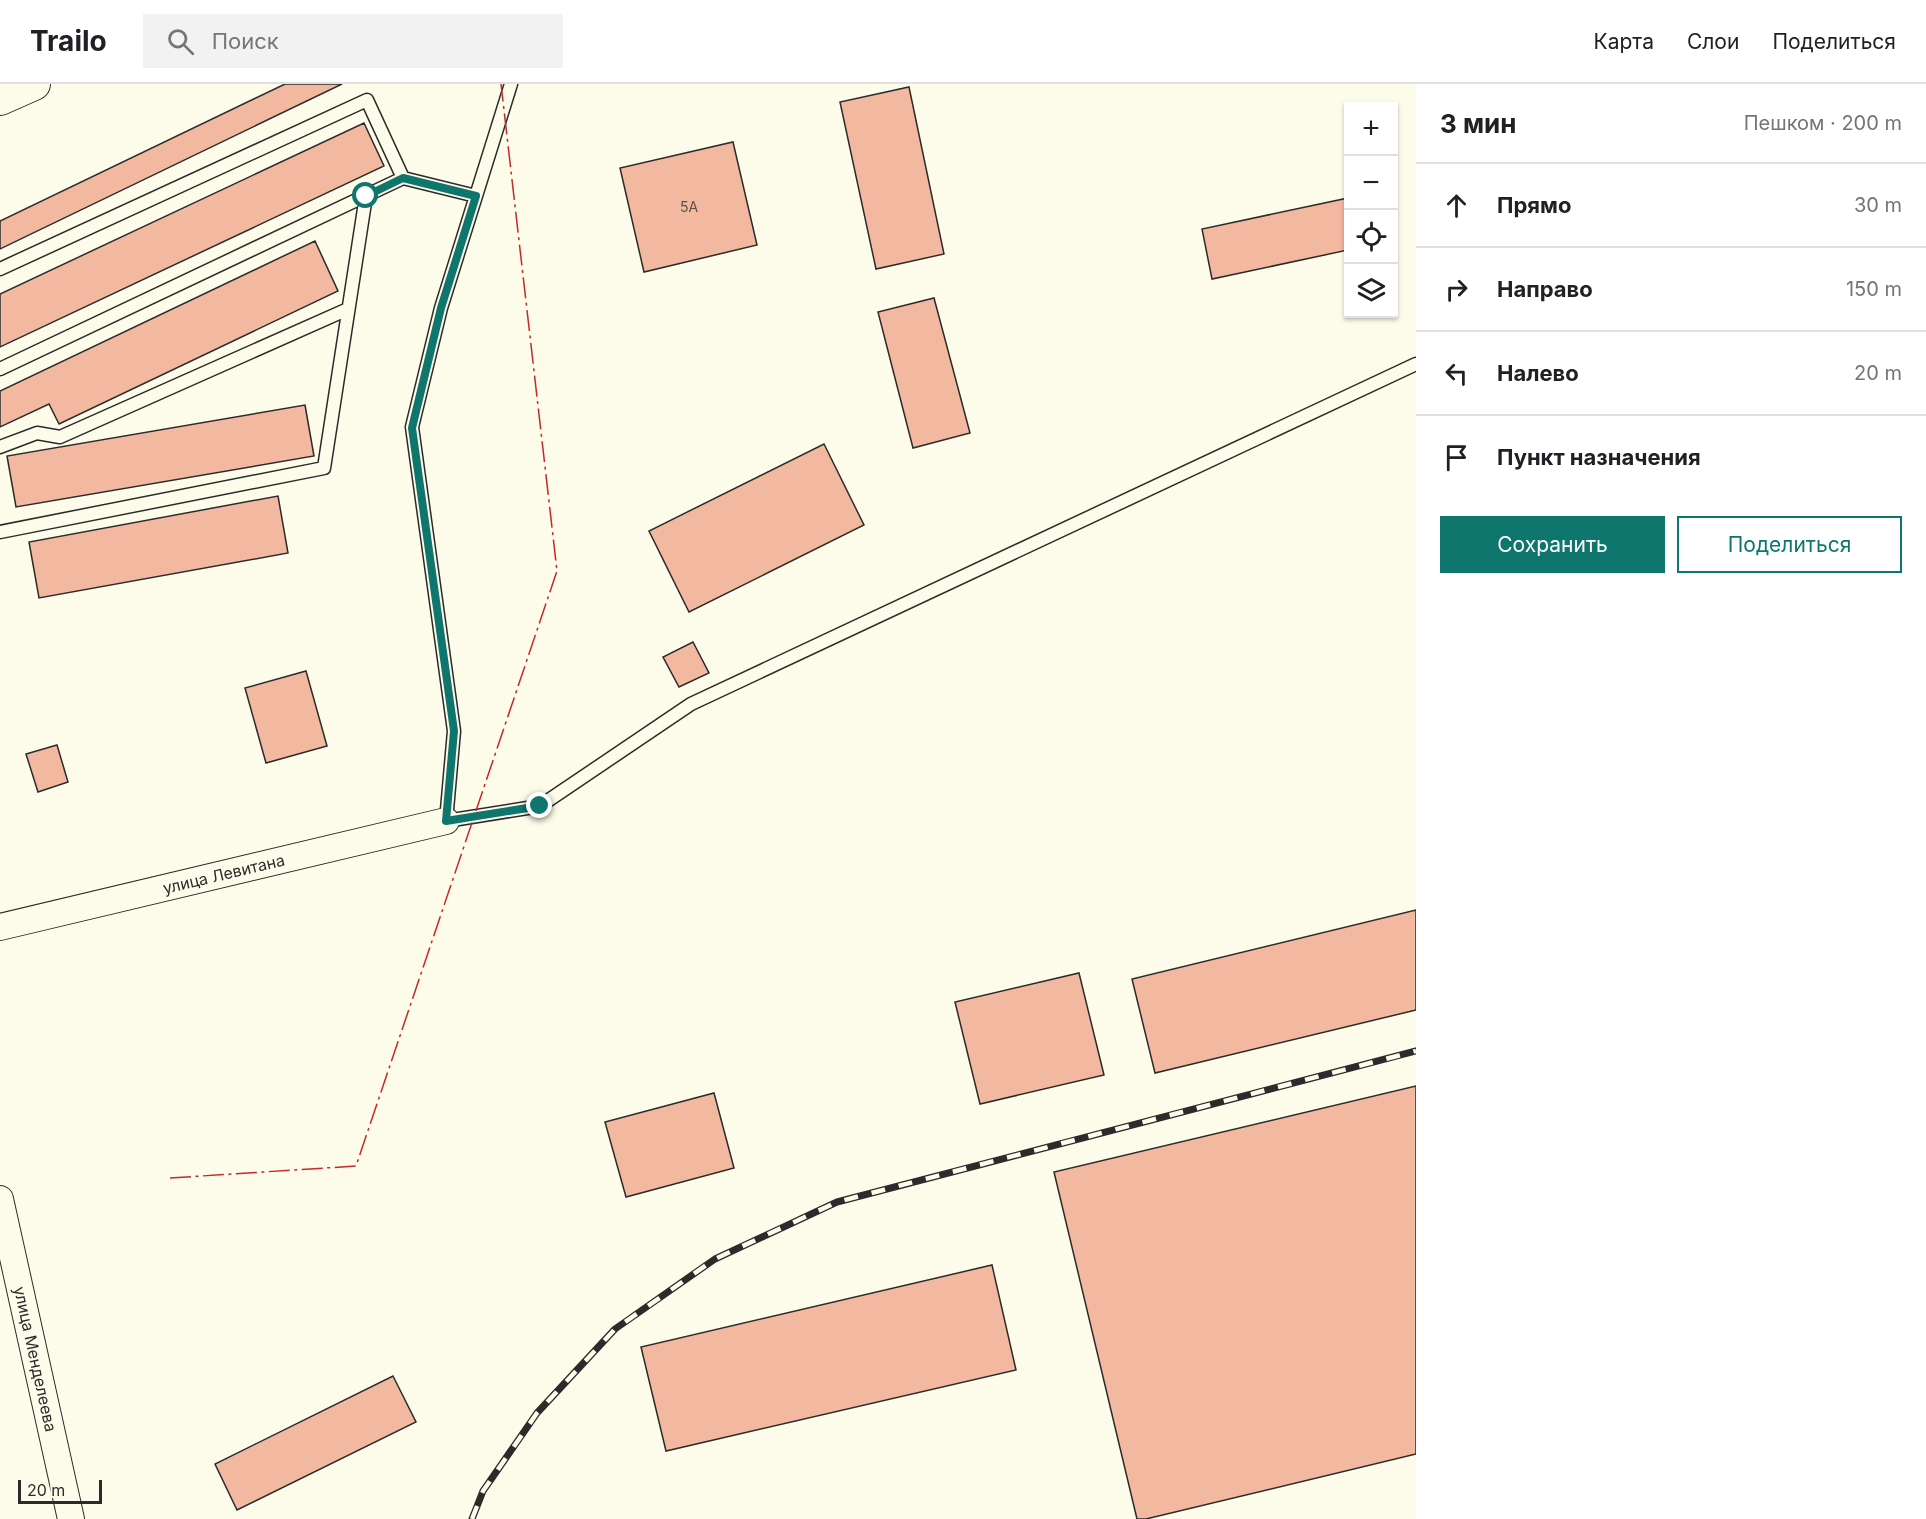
<!DOCTYPE html>
<html lang="ru">
<head>
<meta charset="utf-8">
<style>
  :root { --surface:#fff; --page:#f2f2f2; --text:#202124; --muted:#757577; --line:#e0e0e0; --accent:#0f766e }
  body { margin:0; font-family:Inter,sans-serif; background:var(--page); color:var(--text) }
  .controls { position:absolute; right:18px; top:18px; display:grid; overflow:hidden; border-radius:0px; box-shadow:0 2px 4px #0004 }
  .controls button { width:54px; height:54px; display:grid; place-items:center; padding:0; border:0; border-bottom:2px solid var(--line); background:var(--surface); color:var(--text); font:30px sans-serif }
  .scale { position:absolute; left:18px; bottom:15px; width:84px; box-sizing:border-box; padding-left:6px; border:3px solid #2b2b2b; border-top:0; font-size:16px; line-height:21px; white-space:nowrap; color:#2b2b2b; -webkit-text-stroke:4px #fdfbea; paint-order:stroke }
  .stop { position:absolute; width:18px; height:18px; margin:-14px; border:4px solid #0f766e; border-radius:50%; background:#fff }
  .stop.end { background:#0f766e; border-color:#fff; box-shadow:0 2px 6px #0008 }
  .list { margin:0; padding:0; list-style:none }
  h2 { display:flex; justify-content:space-between; align-items:center; height:78px; margin:0; padding:0 24px; font-size:26px }
  h2 small { font-size:20px; font-weight:400; color:var(--muted) }
  .list li { display:grid; grid-template-columns:39px 1fr auto; gap:18px; align-items:center; box-sizing:border-box; height:84px; padding:0 24px; border-top:2px solid var(--line) }
  .list b { display:block; font-size:22px; white-space:nowrap }
  .list em { font-size:20px; font-style:normal; color:var(--muted) }
  .actions { display:flex; gap:12px; padding:18px 24px }
  .actions a { flex:1; padding:14px 0; border:2px solid var(--accent); border-radius:0px; text-align:center; font-size:21px; color:var(--accent) }
  .actions .main { background:var(--accent); color:#fff }
  .icon { flex:none; width:33px; height:33px; fill:none; stroke:currentColor; stroke-width:2; stroke-linecap:round; stroke-linejoin:round }
  .map { position:relative; flex:none; width:1416px; height:1435px; overflow:hidden }
  header { display:flex; align-items:center; gap:36px; box-sizing:border-box; height:84px; padding:0 30px; background:var(--surface); border-bottom:2px solid var(--line) }
  header strong { font-size:28px }
  nav { display:flex; gap:33px; margin-inline-start:auto; font-size:21px }
  .search { width:420px; height:54px; background:var(--page); display:flex; align-items:center; gap:15px; box-sizing:border-box; padding:0 21px; border-radius:0px; color:var(--muted); font-size:22px }
  main { display:flex }
  aside { flex:1; background:var(--surface) }
  .map>svg:first-child { display:block }
  .building { fill:#f2b8a0; stroke:#2b2b2b; stroke-width:1.5 }
  .lines { fill:none; stroke-linecap:round; stroke-linejoin:round }
  .service-casing { stroke:#2b2b2b; stroke-width:15 }
  .minor-casing { stroke:#2b2b2b; stroke-width:28 }
  .tertiary-casing { stroke:#2b2b2b; stroke-width:34 }
  .service { stroke:#fdfbea; stroke-width:12 }
  .minor { stroke:#fdfbea; stroke-width:26 }
  .tertiary { stroke:#fdfbea; stroke-width:32 }
  .rail-casing { stroke:#2b2b2b; stroke-width:7 }
  .rail { stroke:#fdfbea; stroke-width:4.5; stroke-dasharray:14; stroke-linecap:butt }
  .power { stroke:#c62828; stroke-width:1.5; stroke-dasharray:21 4.5 3 4.5; stroke-linecap:butt }
  .route { stroke:#0f766e; stroke-width:8 }
  .labels { text-anchor:middle; stroke-width:4.5; stroke-linejoin:round; paint-order:stroke }
  .number-label { font-size:14px; fill:#5d4e48 }
  .street-label { font-size:16px; fill:#2b2b2b; stroke:#fdfbea }
</style>
</head>
<body>
<header>
<strong>Trailo</strong>
<div class="search"><svg class="icon" aria-label="search" viewBox="0 0 24 24"><circle cx="10" cy="10" r="6"/><path d="M15 15l6 6"/></svg>Поиск</div>
<nav><a>Карта</a><a>Слои</a><a>Поделиться</a></nav>
</header>
<main>
<div class="map">
<svg width="1416" height="1435" viewBox="0 0 1416 1435">
  <rect width="100%" height="100%" fill="#fdfbea"/>
  <path class="building" d="M285,0h57l-342,165v-28z
    M909,3l35,167 -68,15 -36,-167z
    M364,39l20,43 -384,181v-53z
    M733,58l24,103 -113,27 -24,-104z
    M1348,114v52l-136,29 -10,-50z
    M315,157l23,50 -279,133 -10,-20 -49,23v-36z
    M934,214l36,135 -57,15 -35,-136z
    M305,321l9,51 -298,51 -9,-51z
    M824,360l40,81 -175,87 -40,-81z
    M278,412l10,57 -249,45 -10,-56z
    M693,558l16,31 -30,14 -16,-30z
    M306,587l21,75 -61,17 -21,-75z
    M57,661l11,37 -30,10 -12,-38z
    M1416,826v100l-261,63 -23,-94z
    M1079,889l25,102 -124,29 -25,-102z
    M1416,1002v368l-270,65h-9l-83,-347z
    M714,1009l20,75 -108,29 -21,-75z
    M992,1181l24,105 -350,81 -25,-104z
    M393,1292l23,46 -179,88 -22,-46z"/>
  <g class="lines">
    <defs>
      <path id="service" d="M511,0l-70,224 -29,119 42,304 -8,90 94,-15 151,-102 725,-340
        M0,185l367,-169 36,78
        M0,285l403,-191 73,18
        M0,363l37,-14 23,4 288,-128
        M0,448l324,-64 42,-272"/>
      <g id="minor">
        <path id="s1" d="M0,843l446,-106"/>
        <path id="s2" d="M0,1115l71,320"/>
      </g>
      <path id="tertiary" d="M0,15l34,-15"/>
    </defs>
    <use href="#service" class="service-casing"/>
    <use href="#minor" class="minor-casing"/>
    <use href="#tertiary" class="tertiary-casing"/>
    <use href="#service" class="service"/>
    <use href="#minor" class="minor"/>
    <use href="#tertiary" class="tertiary"/>
    <defs>
      <path id="rail" d="M472,1435l11,-28 54,-78 78,-84 100,-70 122,-57 579,-151"/>
    </defs>
    <use href="#rail" class="rail-casing"/>
    <use href="#rail" class="rail"/>
    <path class="power" d="M170,1094l186,-12 201,-595 -56,-487"/>
  </g>
  <g class="lines">
    <path class="route" d="M366,112l37,-18 73,18 -35,112 -29,120 42,303 -8,90 94,-15"/>
  </g>
  <g class="labels">
    <g class="number-label">
      <text x="689" y="128">5А</text>
    </g>
    <g class="street-label">
      <text dy="6" stroke="none"><textPath href="#s1" startOffset="230">улица Левитана</textPath></text>
      <text dy="6" stroke="none"><textPath href="#s2" startOffset="164">улица Менделеева</textPath></text>
    </g>
  </g>
</svg>
<div class="controls">
<button>+</button>
<button>−</button>
<button><svg class="icon" aria-label="locate" viewBox="0 0 24 24"><circle cx="12" cy="12" r="6"/><path d="M12 2v4M12 18v4M2 12h4M18 12h4"/></svg></button>
<button><svg class="icon" aria-label="layers" viewBox="0 0 24 24"><path d="M12 4l9 5-9 5-9-5zM3 14l9 5 9-5"/></svg></button>
</div>
<div class="scale">20 m</div>
<div class="stop" style="left:366px;top:112px"></div>
<div class="stop end" style="left:540px;top:722px"></div>
</div>
<aside>
<h2>3 мин<small>Пешком · 200 m</small></h2>
<ul class="list">
<li><svg class="icon" aria-label="ahead" viewBox="0 0 24 24"><path d="M12 20V5M6 11l6-6 6 6"/></svg><div><b>Прямо</b></div><em>30 m</em></li>
<li><svg class="icon" aria-label="right" viewBox="0 0 24 24"><path d="M7 20v-9h11M14 6l5 5-5 5"/></svg><div><b>Направо</b></div><em>150 m</em></li>
<li><svg class="icon" aria-label="left" viewBox="0 0 24 24"><path d="M17 20v-9H6M10 6l-5 5 5 5"/></svg><div><b>Налево</b></div><em>20 m</em></li>
<li><svg class="icon" aria-label="arrive" viewBox="0 0 24 24"><path d="M6 21V4h12l-3 4 3 4H6"/></svg><div><b>Пункт назначения</b></div></li>
</ul>
<div class="actions"><a class="main">Сохранить</a><a>Поделиться</a></div>
</aside>
</main>
</body>
</html>
